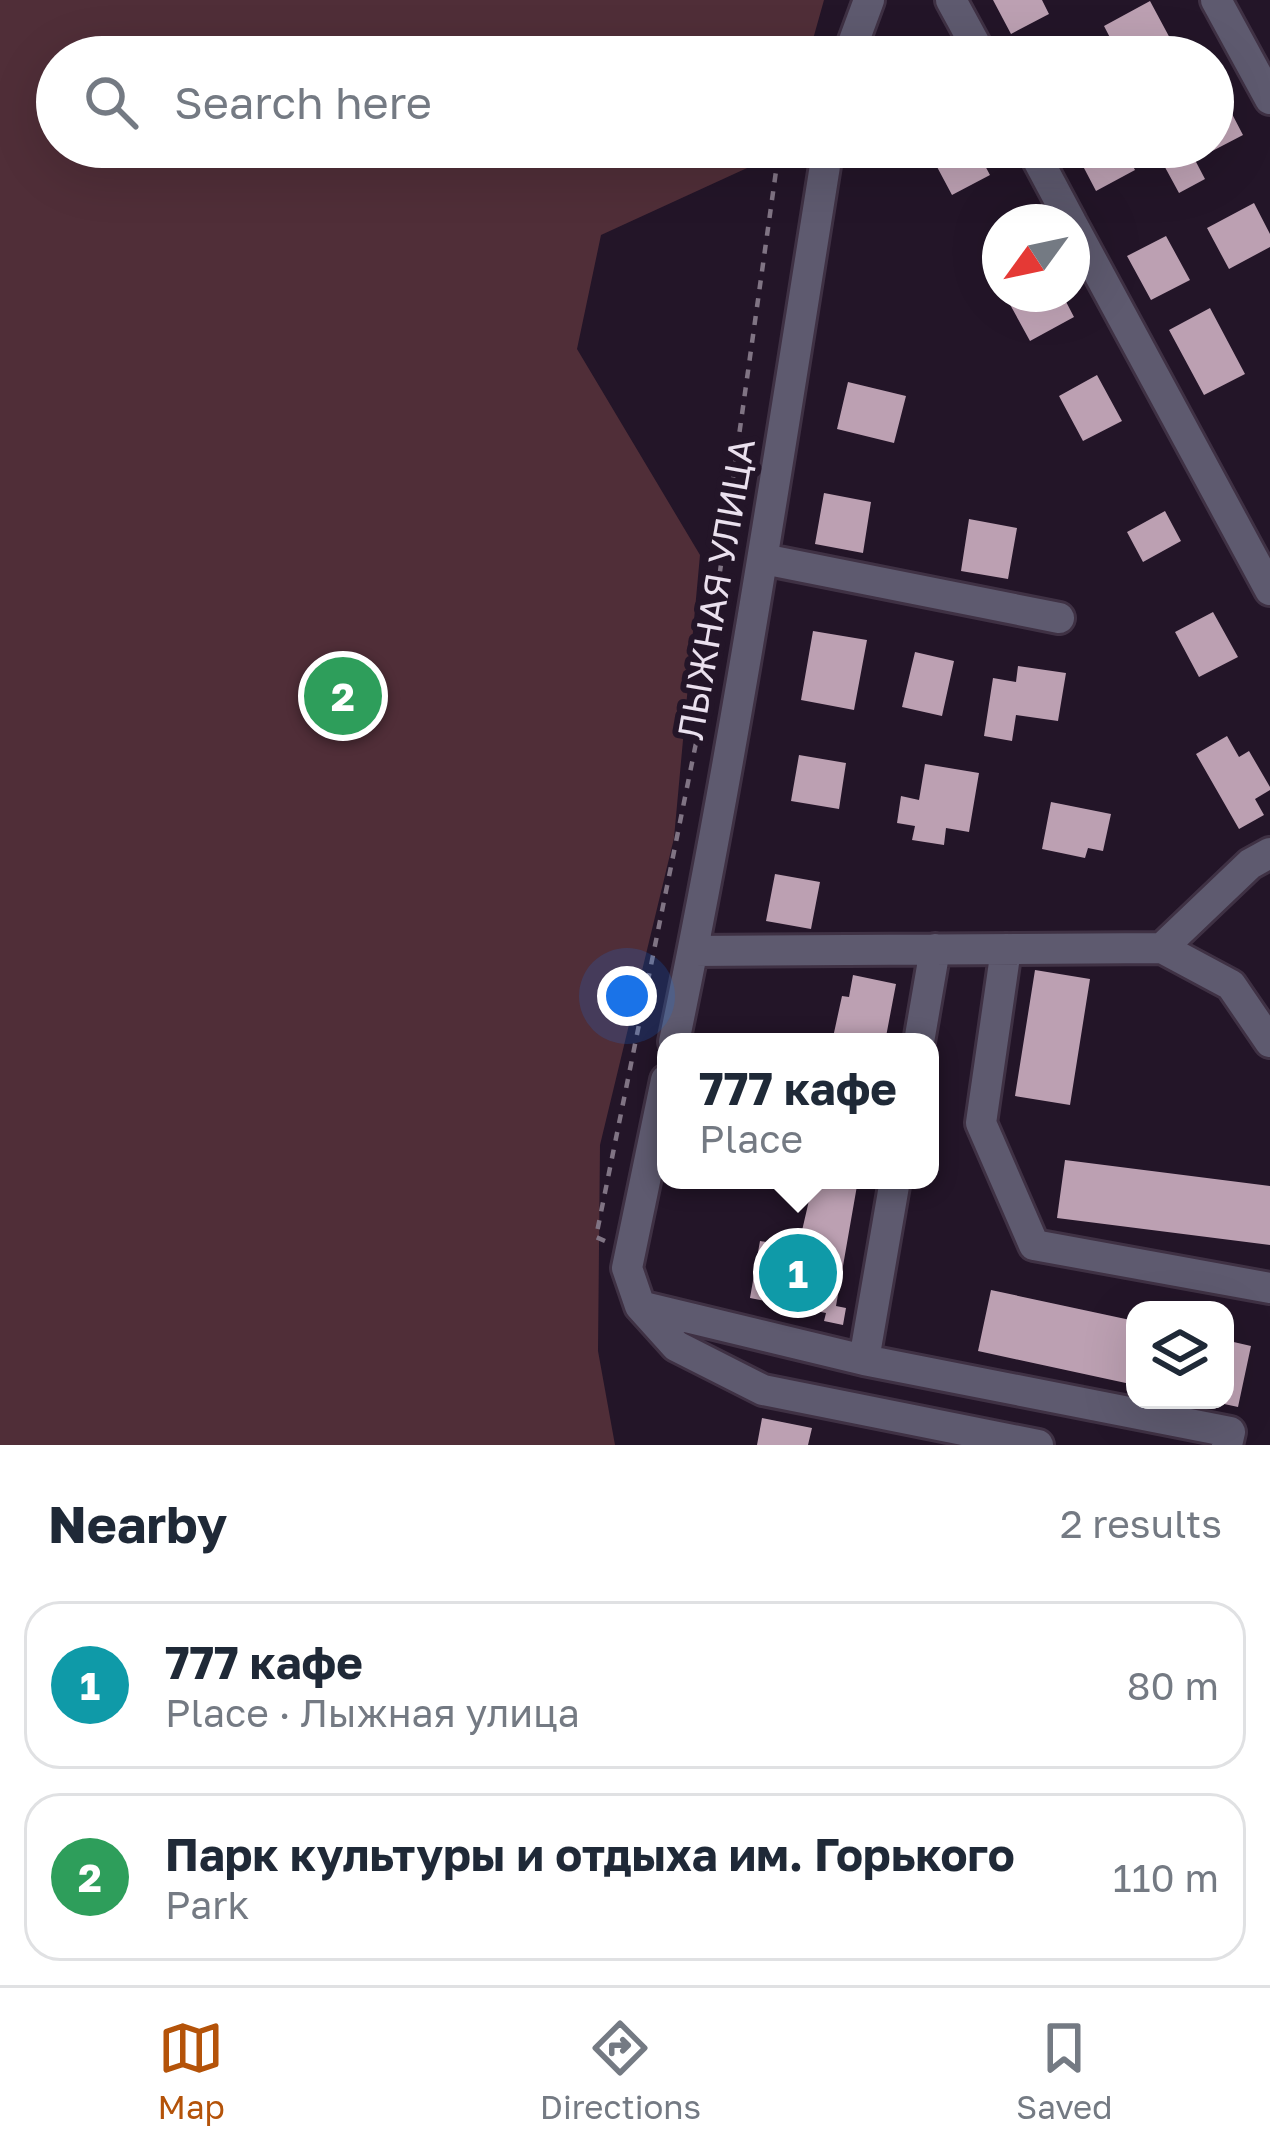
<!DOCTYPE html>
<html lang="en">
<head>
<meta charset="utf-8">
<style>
  :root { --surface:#fff; --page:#f6f6f7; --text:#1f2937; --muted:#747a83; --line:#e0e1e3; --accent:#b45309 }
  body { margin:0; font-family:"Golos Text",sans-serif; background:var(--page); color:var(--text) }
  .controls { position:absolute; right:36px; bottom:36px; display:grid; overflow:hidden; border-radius:24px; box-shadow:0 12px 48px #0002 }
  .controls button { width:108px; height:108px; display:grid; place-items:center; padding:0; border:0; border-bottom:3px solid var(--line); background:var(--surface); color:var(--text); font:60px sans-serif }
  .compass { position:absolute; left:982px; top:204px; width:108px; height:108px; border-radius:50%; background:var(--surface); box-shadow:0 12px 48px #0002; rotate:237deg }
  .you { position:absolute; left:627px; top:996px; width:42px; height:42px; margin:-30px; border:9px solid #fff; border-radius:50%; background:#1a73e8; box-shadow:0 0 0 18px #1a73e833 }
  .badge { display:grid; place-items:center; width:78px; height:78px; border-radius:50%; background:var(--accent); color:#fff; font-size:39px; font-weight:700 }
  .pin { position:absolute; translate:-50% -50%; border:6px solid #fff; box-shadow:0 3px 12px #0006 }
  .popup { position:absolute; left:657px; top:1033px; width:282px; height:156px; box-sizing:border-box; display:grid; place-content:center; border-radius:24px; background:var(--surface); filter:drop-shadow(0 3px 9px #0005); font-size:39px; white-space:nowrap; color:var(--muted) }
  .popup b { font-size:45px; color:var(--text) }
  .popup::after { content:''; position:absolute; left:50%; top:100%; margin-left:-24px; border:24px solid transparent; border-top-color:var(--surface) }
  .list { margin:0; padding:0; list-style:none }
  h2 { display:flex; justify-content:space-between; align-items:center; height:156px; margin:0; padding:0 48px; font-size:51px }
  h2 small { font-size:39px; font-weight:400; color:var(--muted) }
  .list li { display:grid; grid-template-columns:78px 1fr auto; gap:36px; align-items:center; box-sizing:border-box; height:168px; margin:0 24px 24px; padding:0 24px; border:3px solid var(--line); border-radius:36px }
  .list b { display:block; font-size:45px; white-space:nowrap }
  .list p { margin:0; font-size:39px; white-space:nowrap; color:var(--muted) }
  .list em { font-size:39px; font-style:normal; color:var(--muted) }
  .icon { flex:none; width:66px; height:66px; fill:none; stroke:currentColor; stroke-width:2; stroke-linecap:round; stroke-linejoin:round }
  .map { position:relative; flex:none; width:1270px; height:1445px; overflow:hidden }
  .search { position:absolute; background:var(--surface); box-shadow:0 12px 48px #0002; left:36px; right:36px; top:36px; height:132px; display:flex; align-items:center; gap:30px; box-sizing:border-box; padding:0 42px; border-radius:66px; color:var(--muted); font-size:45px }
  .sheet { height:540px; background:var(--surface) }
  nav { display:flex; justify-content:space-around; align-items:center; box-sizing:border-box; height:168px; border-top:3px solid var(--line); background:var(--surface); font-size:33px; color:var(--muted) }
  nav a { display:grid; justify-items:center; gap:6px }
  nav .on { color:var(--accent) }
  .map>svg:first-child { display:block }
  .green { fill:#502e38 }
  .building { fill:#bca0b2 }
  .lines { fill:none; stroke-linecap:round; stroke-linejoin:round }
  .minor-casing { stroke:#3f3144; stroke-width:36 }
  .path { stroke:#807484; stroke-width:4.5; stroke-dasharray:9 9; stroke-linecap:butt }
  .minor { stroke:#5e5a6f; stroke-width:30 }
  .labels { text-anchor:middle; stroke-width:12; stroke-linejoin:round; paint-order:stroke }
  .street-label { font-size:36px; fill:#eae0ee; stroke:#231528 }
</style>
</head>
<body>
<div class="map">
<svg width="1270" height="1445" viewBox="0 0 1270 1445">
  <rect width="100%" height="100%" fill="#231528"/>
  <path class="green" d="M0,0h824l-16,57h-751v90h725l-2,6 -179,82 -24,114 123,206 -26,283 -74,307 -2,206 17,94h-615z"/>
  <path class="building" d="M993,0h49l7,14 -38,20z
    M1150,1l22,41 -28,15h-24l-16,-31z
    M1218,87l25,48 -48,25 10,19 -26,14 -25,-46h59v-57z
    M933,147h42l15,28 -38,20 -24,-45z
    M1073,147h50l12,23 -39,21z
    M1254,203l16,31v13l-41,22 -22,-41z
    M1166,236l24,44 -39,20 -24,-44z
    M1016,294h46l12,23 -44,24 -23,-42z
    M1210,308l35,66 -41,21 -35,-65z
    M1097,375l25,46 -39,20 -24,-45z
    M848,382l58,14 -12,47 -57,-14z
    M824,493l47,9 -8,51 -48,-9z
    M1165,511l16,30 -38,21 -16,-30z
    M969,519l48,9 -9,51 -47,-8z
    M1213,612l25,45 -39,20 -24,-45z
    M813,631l54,9 -13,70 -53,-10z
    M915,652l39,9 -12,55 -40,-9z
    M1018,666l48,7 -8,48 -42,-6 -4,26 -28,-5 9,-58 23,4z
    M1227,736l12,21 10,-6 21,36v3l-15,9 9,16 -25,14 -43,-75z
    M799,755l47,8 -7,46 -48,-8z
    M925,764l54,9 -10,59 -23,-4 -2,17 -32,-5 3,-14 -18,-3 4,-27 18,4z
    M1051,802l60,12 -8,37 -15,-3 -3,10 -43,-9z
    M775,874l45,8 -9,47 -45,-8z
    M1035,970l55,9 -20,126 -55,-9z
    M853,975l43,9 -11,58h-53l10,-46 7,1z
    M1065,1160l205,26v59l-213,-27z
    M806,1180h52l-22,126 10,2 -3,17 -19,-4 2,-8 -76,-15 10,-57 38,7 12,-52 -7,-1z
    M991,1290l144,31v64l-157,-34z
    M1225,1340l26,6 -13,61 -23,-5 10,-2z
    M762,1418l50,10 -4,17h-51z"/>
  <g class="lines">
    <defs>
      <path id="minor" d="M951,0l31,57
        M1216,0l54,99
        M848,57l21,-57
        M1031,147l40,75
        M1072,224l198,366
        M763,559l296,59
        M1162,948l88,-84 20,-11
        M1006,949l-25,174 53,122 236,43
        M693,951l469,-3 69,37 39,57
        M674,1042c62,-296 106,-596 154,-895
        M919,1042l16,-93
        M666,1080l-39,188 13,38 36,40 87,44 275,55
        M640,1306l224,54 31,-180
        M864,1360l366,72 -3,13"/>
    </defs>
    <use href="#minor" class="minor-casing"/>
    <path class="path" d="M605,1241l-9,-4 100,-494 81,-579 8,-17"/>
    <use href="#minor" class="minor"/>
  </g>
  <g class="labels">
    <g class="street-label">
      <text transform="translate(716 589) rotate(-80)" y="13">ЛЫЖНАЯ УЛИЦА</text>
    </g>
  </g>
</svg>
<div class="controls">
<button><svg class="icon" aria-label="layers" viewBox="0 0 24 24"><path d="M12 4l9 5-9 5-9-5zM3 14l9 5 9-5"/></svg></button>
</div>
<svg class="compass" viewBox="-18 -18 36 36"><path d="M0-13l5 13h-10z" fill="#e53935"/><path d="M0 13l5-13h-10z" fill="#747a83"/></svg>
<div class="you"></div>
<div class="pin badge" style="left:798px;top:1273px;background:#0f9aa8">1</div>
<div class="popup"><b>777 кафе</b>Place</div>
<div class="pin badge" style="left:343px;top:696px;background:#2e9e5b">2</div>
<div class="search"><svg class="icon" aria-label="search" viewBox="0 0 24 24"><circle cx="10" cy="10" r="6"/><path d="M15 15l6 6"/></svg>Search here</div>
</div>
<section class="sheet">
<h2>Nearby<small>2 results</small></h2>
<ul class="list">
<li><span class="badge" style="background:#0f9aa8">1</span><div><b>777 кафе</b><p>Place · Лыжная улица</p></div><em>80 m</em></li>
<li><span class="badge" style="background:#2e9e5b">2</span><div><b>Парк культуры и отдыха им. Горького</b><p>Park</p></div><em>110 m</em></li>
</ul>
</section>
<nav>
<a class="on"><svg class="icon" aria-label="map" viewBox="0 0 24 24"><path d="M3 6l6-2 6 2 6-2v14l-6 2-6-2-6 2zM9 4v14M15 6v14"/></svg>Map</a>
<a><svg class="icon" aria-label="directions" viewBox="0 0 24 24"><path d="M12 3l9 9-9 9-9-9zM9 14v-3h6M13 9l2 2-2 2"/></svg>Directions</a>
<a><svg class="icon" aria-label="saved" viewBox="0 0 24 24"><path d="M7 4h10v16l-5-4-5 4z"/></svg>Saved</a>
</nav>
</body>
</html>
